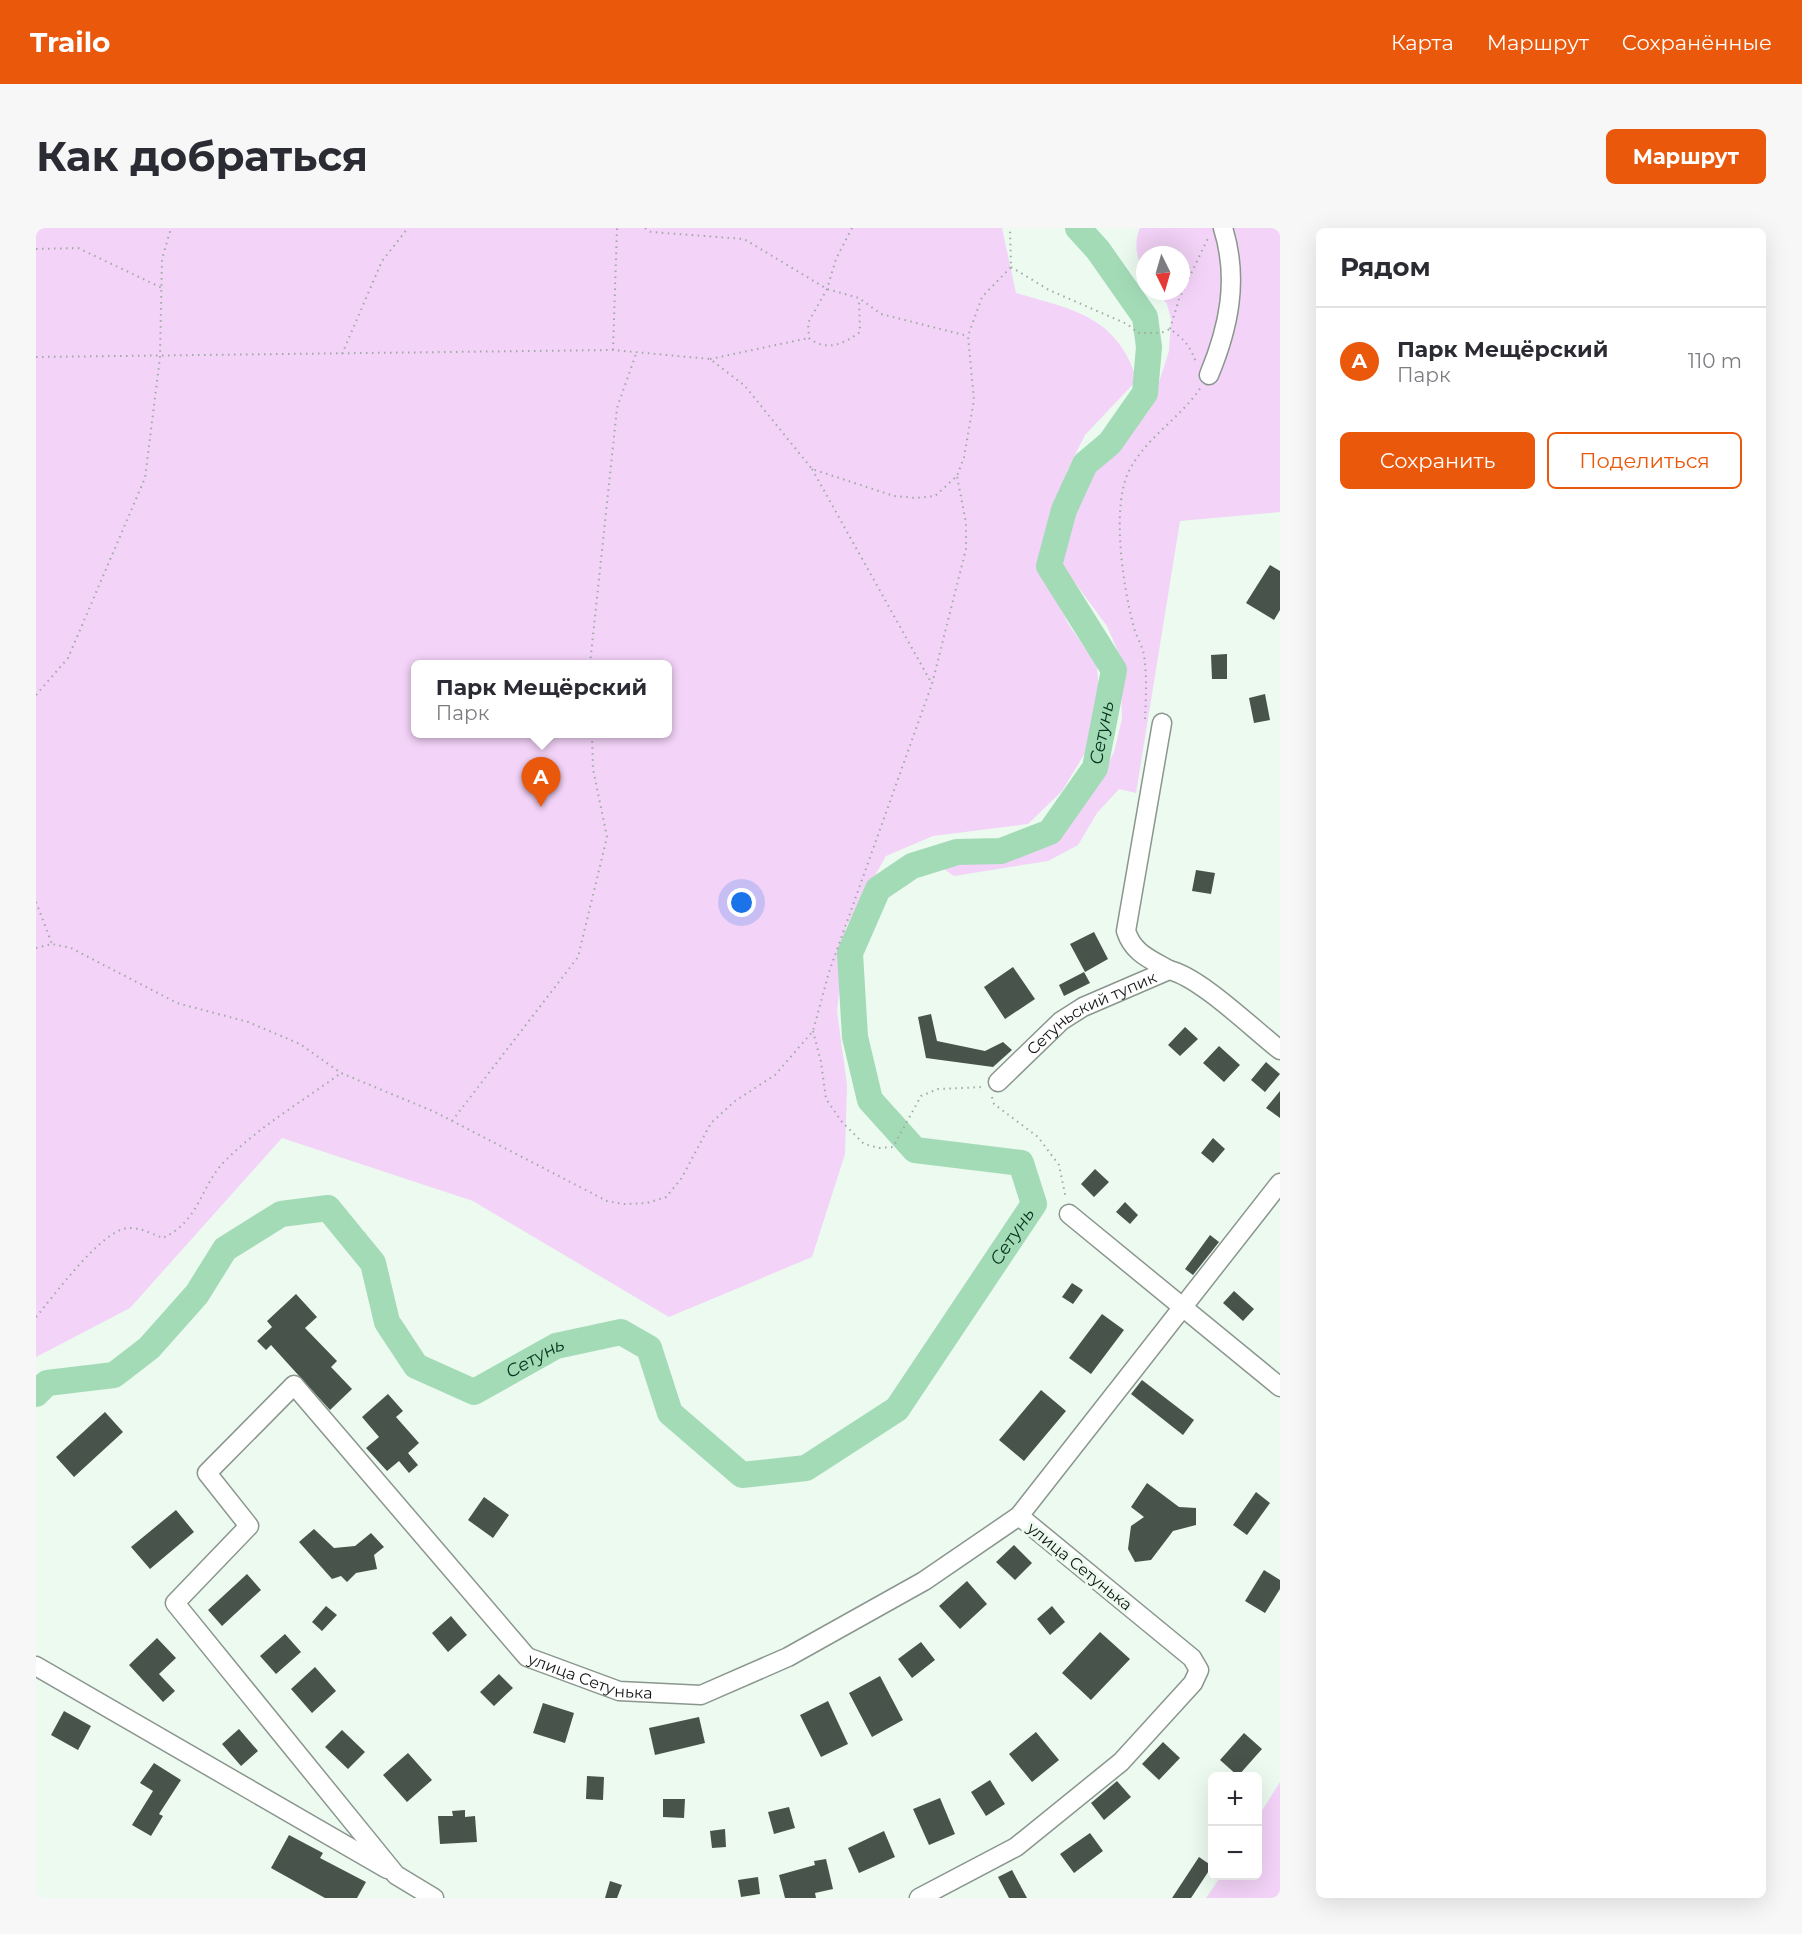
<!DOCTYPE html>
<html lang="ru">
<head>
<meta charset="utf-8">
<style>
  :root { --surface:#fff; --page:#f7f7f7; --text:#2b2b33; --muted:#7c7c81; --line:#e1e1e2; --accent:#ea580c }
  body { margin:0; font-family:Montserrat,sans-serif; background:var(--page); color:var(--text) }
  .controls { position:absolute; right:18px; bottom:18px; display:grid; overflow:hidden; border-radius:9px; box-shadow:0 6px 24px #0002 }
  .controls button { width:54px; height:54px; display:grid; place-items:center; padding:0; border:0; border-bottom:2px solid var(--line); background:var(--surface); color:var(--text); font:30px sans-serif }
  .compass { position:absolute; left:1100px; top:18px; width:54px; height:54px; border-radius:50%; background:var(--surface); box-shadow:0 6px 24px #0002; rotate:175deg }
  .you { position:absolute; left:706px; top:675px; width:21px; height:21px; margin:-15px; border:4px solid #fff; border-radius:50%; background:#1a73e8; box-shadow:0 0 0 9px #1a73e833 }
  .badge { display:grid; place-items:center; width:39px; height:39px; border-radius:50%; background:var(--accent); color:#fff; font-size:20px; font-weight:700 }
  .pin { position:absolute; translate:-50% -50px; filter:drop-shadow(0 2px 3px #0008) }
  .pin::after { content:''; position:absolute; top:32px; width:21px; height:18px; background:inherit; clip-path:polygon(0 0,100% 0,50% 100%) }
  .popup { position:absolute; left:375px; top:432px; width:261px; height:78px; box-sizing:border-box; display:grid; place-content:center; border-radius:9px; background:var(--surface); filter:drop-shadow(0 2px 4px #0005); font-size:20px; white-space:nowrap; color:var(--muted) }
  .popup b { font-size:22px; color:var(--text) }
  .popup::after { content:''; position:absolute; left:50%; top:100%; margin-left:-12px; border:12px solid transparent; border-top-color:var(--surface) }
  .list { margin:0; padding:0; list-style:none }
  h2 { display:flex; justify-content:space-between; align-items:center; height:78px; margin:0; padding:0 24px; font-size:26px }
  h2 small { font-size:20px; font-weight:400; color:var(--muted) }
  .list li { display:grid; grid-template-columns:39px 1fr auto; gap:18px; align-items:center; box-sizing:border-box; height:108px; padding:0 24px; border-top:2px solid var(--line) }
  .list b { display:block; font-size:22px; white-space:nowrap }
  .list p { margin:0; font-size:20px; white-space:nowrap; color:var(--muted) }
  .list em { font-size:20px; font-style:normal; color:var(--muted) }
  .actions { display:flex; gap:12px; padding:18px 24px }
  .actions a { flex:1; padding:14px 0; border:2px solid var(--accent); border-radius:9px; text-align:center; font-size:21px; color:var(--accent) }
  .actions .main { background:var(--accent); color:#fff }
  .map { position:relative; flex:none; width:1244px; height:1670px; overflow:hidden; border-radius:9px }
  header { display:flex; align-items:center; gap:36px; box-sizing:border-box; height:84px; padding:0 30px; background:var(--accent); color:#fff }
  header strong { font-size:28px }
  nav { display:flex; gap:33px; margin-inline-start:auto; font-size:21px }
  .intro { display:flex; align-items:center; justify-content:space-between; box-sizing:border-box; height:144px; padding:0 36px }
  h1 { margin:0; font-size:42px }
  .button { padding:15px 27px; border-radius:9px; background:var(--accent); color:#fff; font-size:21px; font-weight:700 }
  main { display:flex; gap:36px; padding:0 36px }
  aside { flex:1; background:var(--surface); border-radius:9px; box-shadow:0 6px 24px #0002 }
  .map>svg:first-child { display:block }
  .green { fill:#f3d3f8; fill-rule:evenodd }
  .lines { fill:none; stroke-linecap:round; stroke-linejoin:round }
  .river { stroke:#a3dbb7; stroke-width:26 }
  .building { fill:#48534b }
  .minor-casing { stroke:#8a968e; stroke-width:21 }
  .path { stroke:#9faaa2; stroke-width:2; stroke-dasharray:1.5 4.5; stroke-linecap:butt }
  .minor { stroke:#fff; stroke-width:18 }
  .labels { text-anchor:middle; stroke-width:6; stroke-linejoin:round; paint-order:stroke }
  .street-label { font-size:16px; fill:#131714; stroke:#ecfaf0 }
  .water-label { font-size:18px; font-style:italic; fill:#06341d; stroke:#ecfaf0 }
</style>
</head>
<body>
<header>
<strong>Trailo</strong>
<nav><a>Карта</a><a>Маршрут</a><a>Сохранённые</a></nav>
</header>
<div class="intro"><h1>Как добраться</h1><a class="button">Маршрут</a></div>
<main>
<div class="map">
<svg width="1244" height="1670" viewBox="0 0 1244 1670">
  <rect width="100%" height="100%" fill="#ecfaf0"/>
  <path class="green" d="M0,0h966l14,65c58,17 101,23 121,87l-52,55 -18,36 -22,64 6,55 18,35 28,41 3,42 -12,40 -26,43 -34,33 -95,12 -47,20 -40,71 -9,84 10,74 -2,69 -33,103 -143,60 -196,-116 -191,-63 -152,170 -94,49zM631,436v70h-252v-70z
    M1104,0h140v284l-100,9 -44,272 -17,-4 -22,24 -19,32 -30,16 -94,15 -13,-9 18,-7 65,-12 26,-11 49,-56 15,-29 8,-33 -2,-63 -13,-30 -46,-62 -2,-17 3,-16 16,-46 70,-73 6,-14 15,-47 2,-32 -4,-15 -10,-13h24v-36h-36v19c-8,-14 -12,-30 -5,-46z
    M1244,1554v116h-74l15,-22h37v-59z"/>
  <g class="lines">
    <path class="river" id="s1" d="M0,1166l11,-11 67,-8 35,-27 48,-54 28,-45 56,-35 47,-6 45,55 14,59 29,44 58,26 82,-46 65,-14 28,16 21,65 72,62 64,-7 91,-59 137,-205 -13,-41 -106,-13 -45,-50 -15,-63 -5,-84 28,-64 34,-23 45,-14 44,-1 49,-19 45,-64 19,-98 -65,-104 15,-56 21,-46 25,-21 35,-50 4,-46 -4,-30 -47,-67 -20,-22"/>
  </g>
  <path class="building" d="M1234,337l10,6v39l-6,10 -28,-17z
    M1191,426v25h-15l-1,-24z
    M1229,466l5,26 -16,3 -5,-25z
    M1160,642l19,3 -4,21 -19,-3z
    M1058,704l14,27 -23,13 -15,-28z
    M977,739l22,32 -30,20 -21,-32z
    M1048,744l6,11 -26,13 -5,-11z
    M895,786l6,27 48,10 18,-9 9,8 -19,17 -67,-9 -8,-41z
    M1149,799l13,12 -18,17 -12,-11z
    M1183,818l21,19 -16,17 -21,-19z
    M1230,834l14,12 -15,18 -14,-12z
    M1244,863v27l-14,-10z
    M1177,910l12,11 -12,14 -12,-10z
    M1059,941l14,13 -15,15 -13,-13z
    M1089,974l13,13 -8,9 -14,-12z
    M1174,1007l9,7 -26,33 -8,-6z
    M1036,1055l11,7 -10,14 -11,-7z
    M1198,1063l20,18 -11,12 -20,-18z
    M260,1066l21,23 -12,11 32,33 -6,6 21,22 -22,21 -59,-65 -5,5 -9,-9 15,-14 -5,-6z
    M1066,1086l22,16 -33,44 -22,-16z
    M1106,1152l52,40 -11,15 -52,-41z
    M1005,1162l25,21 -42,50 -25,-21z
    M352,1166l15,17 -7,6 23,26 -11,10 10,12 -9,8 -10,-12 -12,10 -21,-23 13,-11 -17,-20z
    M69,1184l18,20 -49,45 -18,-20z
    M1111,1255l32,24 17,1v17l-23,6 -22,29 -16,2 -7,-13 3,-23 13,-9 -13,-10z
    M1220,1264l14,11 -23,32 -14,-10z
    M448,1269l25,18 -16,23 -25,-18z
    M140,1282l18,22 -44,37 -19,-22z
    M278,1301l20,19 21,-2 16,-13 13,14 -10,8 3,14 -21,4 -9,9 -6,-6 -9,3 -33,-37z
    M978,1317l18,18 -17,17 -19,-18z
    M1228,1342l16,10v9l-15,24 -20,-12z
    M211,1346l14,16 -39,36 -14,-16z
    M931,1353l20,23 -27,25 -21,-23z
    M290,1378l11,9 -15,16 -10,-9z
    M1016,1378l13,16 -15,13 -13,-16z
    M415,1388l16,19 -19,17 -16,-19z
    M1064,1404l30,27 -39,41 -29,-27z
    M249,1406l16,18 -25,22 -16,-18z
    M121,1410l19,20 -17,16 16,17 -12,11 -34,-37z
    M885,1414l14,18 -23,18 -14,-19z
    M279,1439l21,24 -24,22 -21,-24z
    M463,1446l14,14 -19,18 -14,-14z
    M844,1448l23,44 -31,17 -23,-44z
    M792,1473l20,43 -27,13 -21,-42z
    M507,1475l31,10 -9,30 -32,-10z
    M28,1483l27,15 -13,24 -27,-15z
    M663,1489l6,26 -50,12 -6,-27z
    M203,1501l19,22 -17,15 -19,-22z
    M306,1502l23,22 -17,17 -23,-22z
    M1000,1504l23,28 -27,22 -23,-28z
    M1208,1505l18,16 -24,27 -18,-16z
    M1127,1514l17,16 -21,22 -17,-16z
    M372,1525l24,27 -25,22 -24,-27z
    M118,1535l27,17 -22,34 4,2 -12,20 -19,-11 21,-34 -13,-8z
    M551,1548l17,1 -1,23 -17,-1z
    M954,1552l15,24 -19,12 -15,-24z
    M1081,1553l14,16 -27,23 -13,-17z
    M904,1570l15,36 -26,11 -16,-36z
    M627,1571h22l-1,19 -21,-1z
    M753,1579l6,21 -21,6 -6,-22z
    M429,1582v7l10,-1 2,26 -37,2 -2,-28h15l-1,-5z
    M689,1601l1,18 -14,1 -2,-17z
    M848,1603l11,26 -36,16 -11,-25z
    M1054,1605l13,18 -29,22 -14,-19z
    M253,1607l34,18 -3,5 46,24 -9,16h-32l-54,-30z
    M1163,1629l13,9 -21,32h-19z
    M790,1631l7,30 -18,4 1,5h-31l-6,-23 36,-10 -1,-4z
    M976,1642l15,28h-18l-11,-21z
    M722,1649l2,17 -19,3 -3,-17z
    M574,1653l12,4 -5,13h-12z"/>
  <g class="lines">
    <defs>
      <g id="minor">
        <path d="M1173,147c20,-48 30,-96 14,-147"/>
        <path d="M1126,495l-36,208c7,22 24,28 43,39"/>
        <path id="s2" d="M962,854l63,-61 22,-14 86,-37c31,7 84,59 111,80"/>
        <path d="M1033,986l211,173"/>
        <path d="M0,1438l351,203"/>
        <path id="s3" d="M398,1670l-38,-23 -221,-272 74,-77 -42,-53 87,-88 233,272 92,34 82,4 87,-38 136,-76 95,-65 261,-333"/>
        <path d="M883,1670l97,-51 105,-85 72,-79 6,-13 -7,-12 -173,-142"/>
      </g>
    </defs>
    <use href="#minor" class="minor-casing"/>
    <path class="path" d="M609,0l6,4 93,7 83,50 32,9 22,16 87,22
      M816,0l-16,31 -9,30 -19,34 1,15c17,14 35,6 51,-6l-1,-33
      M0,21l42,-1 84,40
      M975,39l38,23 78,34 11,9h23l9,-4c14,10 21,18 26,34
      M1134,101l9,-30 30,-63
      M577,122l4,-122
      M306,126l40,-93 26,-33
      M0,129l577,-7 97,9 35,27 67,83 82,27 22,2 19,-2 22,-20 7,-19 10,-57 -6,-64 14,-39 29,-30 -1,-39
      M674,131l99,-21
      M776,241l120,215
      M554,436l27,-256 20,-57
      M0,467l32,-37 77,-180 15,-121 2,-98 9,-31
      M1109,491c1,-21 2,-43 -1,-64 -2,-11 -9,-20 -11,-31 -10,-39 -22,-117 -4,-153 17,-34 52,-53 72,-84
      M0,674l16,42
      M0,720l16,-4 19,4 106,55 71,19 52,22 41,29 94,39 172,89 17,3 23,-1 19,-6 15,-18 30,-56 24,-22 40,-26 38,-44 16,-59 103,-288 34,-135v-26l-9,-47
      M777,803l8,31 5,37 16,23 22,22 15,4 14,-1 28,-51 17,-7 45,-2
      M956,869l2,7 44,33 21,28 7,34
      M416,893l126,-164 29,-120 -14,-68 -1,-35
      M0,1089c18,-21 65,-87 92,-89 12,-1 24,6 35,10 38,-18 37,-53 63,-78 34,-34 77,-59 115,-87"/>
    <use href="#minor" class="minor"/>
  </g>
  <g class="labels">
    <g class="street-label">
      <text dy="6" stroke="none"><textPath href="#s2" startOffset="118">Сетуньский тупик</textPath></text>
      <text transform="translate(1044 1338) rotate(39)" y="6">улица Сетунька</text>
      <text dy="6" stroke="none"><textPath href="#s3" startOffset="1118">улица Сетунька</textPath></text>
    </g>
    <g class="water-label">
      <text dy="6" stroke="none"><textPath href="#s1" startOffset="2124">Сетунь</textPath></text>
      <text dy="6" stroke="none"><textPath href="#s1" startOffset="1350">Сетунь</textPath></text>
      <text dy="6" stroke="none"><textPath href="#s1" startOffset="684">Сетунь</textPath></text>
    </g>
  </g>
</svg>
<div class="controls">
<button>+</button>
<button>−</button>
</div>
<svg class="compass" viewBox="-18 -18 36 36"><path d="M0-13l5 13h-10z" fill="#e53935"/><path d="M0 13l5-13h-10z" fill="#7c7c81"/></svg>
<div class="you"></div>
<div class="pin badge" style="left:505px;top:579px">A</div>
<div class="popup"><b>Парк Мещёрский</b>Парк</div>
</div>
<aside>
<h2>Рядом<small></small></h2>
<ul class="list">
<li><span class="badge">A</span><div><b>Парк Мещёрский</b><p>Парк</p></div><em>110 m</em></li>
</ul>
<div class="actions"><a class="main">Сохранить</a><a>Поделиться</a></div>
</aside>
</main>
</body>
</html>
